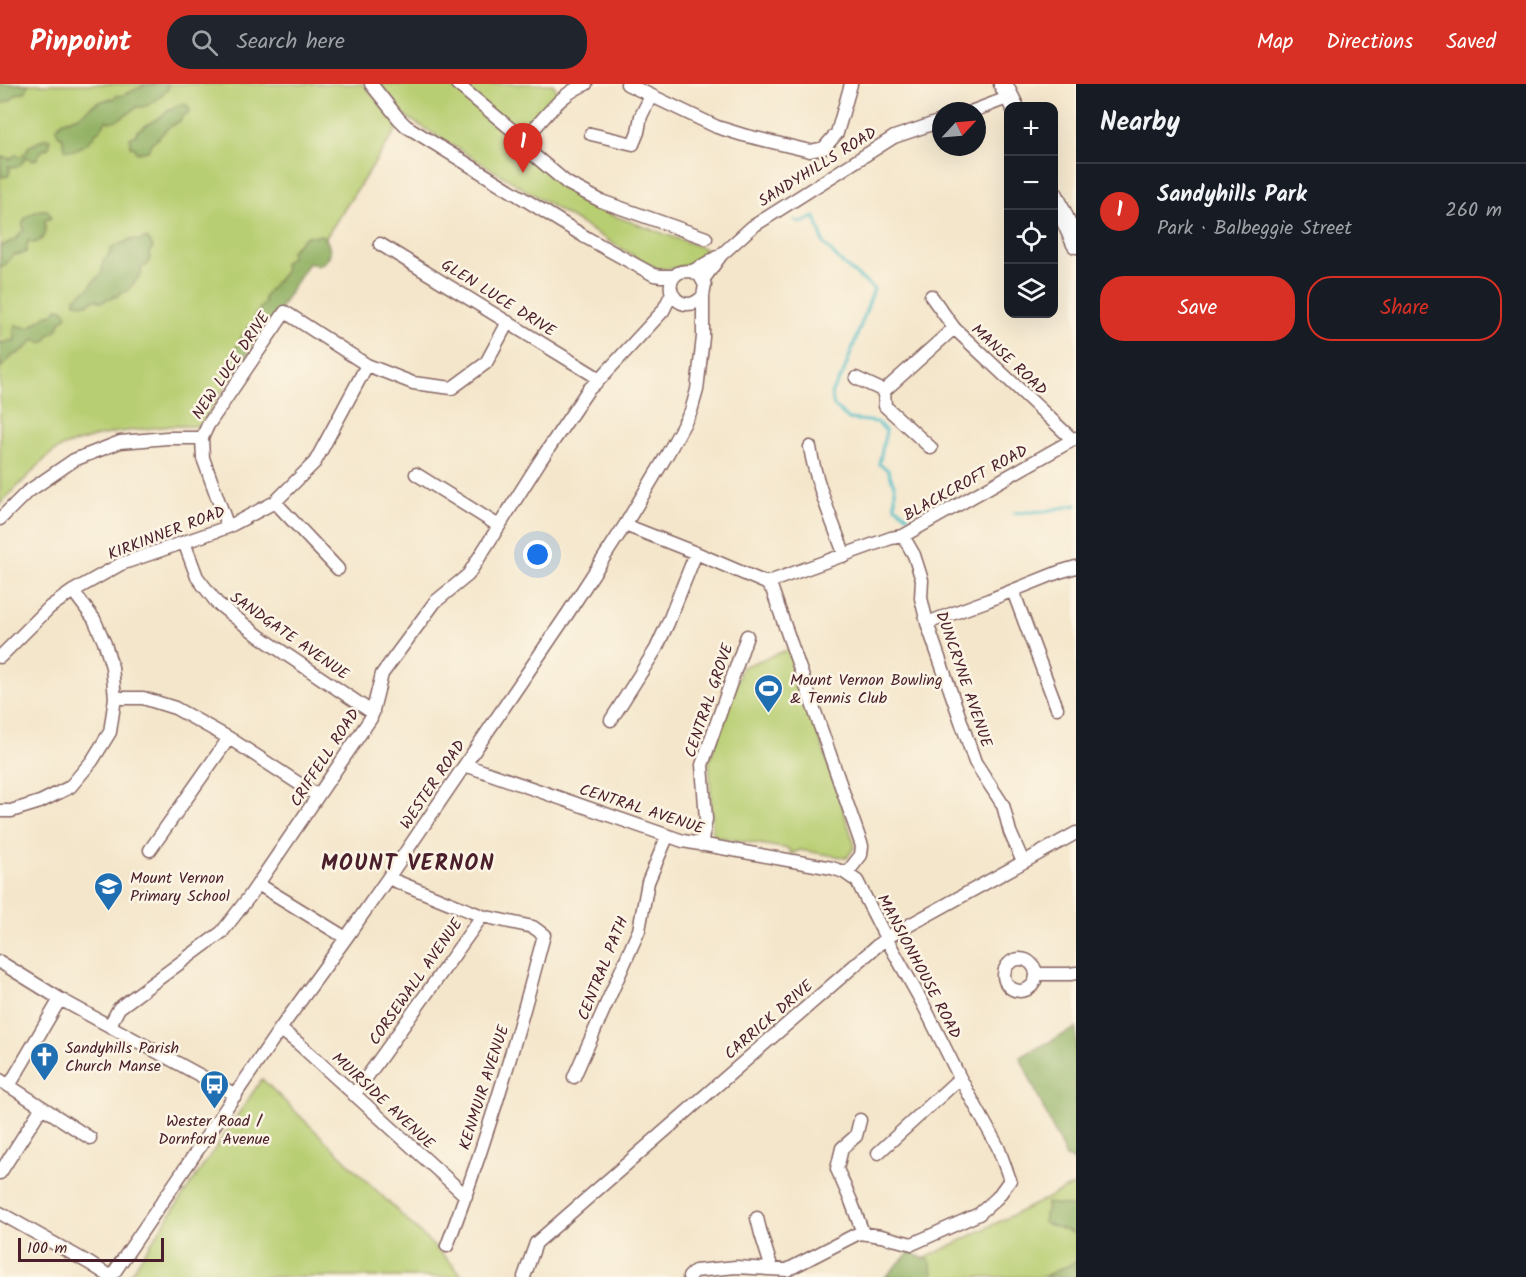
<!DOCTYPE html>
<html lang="en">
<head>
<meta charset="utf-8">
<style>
  :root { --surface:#171b24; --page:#20242c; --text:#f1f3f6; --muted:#9ea1a6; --line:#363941; --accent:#d93025 }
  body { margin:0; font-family:Kalam,sans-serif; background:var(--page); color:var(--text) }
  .controls { position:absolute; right:18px; top:18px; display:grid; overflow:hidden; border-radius:12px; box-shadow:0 6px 24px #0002 }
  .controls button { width:54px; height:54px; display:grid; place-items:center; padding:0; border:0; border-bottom:2px solid var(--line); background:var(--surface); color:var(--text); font:30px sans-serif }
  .compass { position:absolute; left:932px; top:18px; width:54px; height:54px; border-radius:50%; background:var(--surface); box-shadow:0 6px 24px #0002; rotate:64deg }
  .scale { position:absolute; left:18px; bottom:15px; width:146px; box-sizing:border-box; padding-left:6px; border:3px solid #4a1f2b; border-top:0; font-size:16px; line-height:21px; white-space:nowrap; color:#4a1f2b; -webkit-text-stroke:4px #fcf5e5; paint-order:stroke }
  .you { position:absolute; left:538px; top:471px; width:21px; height:21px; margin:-15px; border:4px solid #fff; border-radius:50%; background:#1a73e8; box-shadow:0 0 0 9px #1a73e833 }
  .badge { display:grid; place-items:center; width:39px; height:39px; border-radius:50%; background:var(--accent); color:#fff; font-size:20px; font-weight:700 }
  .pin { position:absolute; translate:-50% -50px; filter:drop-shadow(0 2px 3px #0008) }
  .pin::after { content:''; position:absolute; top:32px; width:21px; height:18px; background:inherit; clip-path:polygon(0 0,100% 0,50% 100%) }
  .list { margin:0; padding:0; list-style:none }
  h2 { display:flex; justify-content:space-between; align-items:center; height:78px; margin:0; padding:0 24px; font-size:26px }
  h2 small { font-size:20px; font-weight:400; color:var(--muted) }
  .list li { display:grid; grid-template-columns:39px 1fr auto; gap:18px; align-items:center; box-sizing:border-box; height:96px; padding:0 24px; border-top:2px solid var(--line) }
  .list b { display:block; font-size:22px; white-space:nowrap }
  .list p { margin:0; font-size:20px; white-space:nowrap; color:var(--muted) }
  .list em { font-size:20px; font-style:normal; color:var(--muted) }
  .actions { display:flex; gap:12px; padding:18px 24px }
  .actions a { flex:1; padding:14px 0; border:2px solid var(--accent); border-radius:24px; text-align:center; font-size:21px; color:var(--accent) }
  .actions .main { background:var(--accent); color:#fff }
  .icon { flex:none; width:33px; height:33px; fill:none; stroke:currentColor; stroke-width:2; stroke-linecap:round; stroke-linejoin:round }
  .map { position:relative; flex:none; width:1076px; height:1193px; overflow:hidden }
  header { display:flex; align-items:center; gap:36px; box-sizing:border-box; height:84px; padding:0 30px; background:var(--accent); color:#fff }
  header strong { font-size:28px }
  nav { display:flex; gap:33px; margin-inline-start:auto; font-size:21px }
  .search { width:420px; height:54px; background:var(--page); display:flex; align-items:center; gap:15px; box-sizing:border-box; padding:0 21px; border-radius:24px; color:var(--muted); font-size:22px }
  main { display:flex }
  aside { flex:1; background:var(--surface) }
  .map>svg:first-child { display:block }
  .green { fill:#b8ce72; stroke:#81764e; stroke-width:1.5 }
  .forest { fill:#92b164; stroke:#6e6848; stroke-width:1.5 }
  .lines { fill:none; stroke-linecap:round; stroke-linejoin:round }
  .stream { stroke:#4dbbc6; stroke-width:3 }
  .minor-casing { stroke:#866563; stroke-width:15 }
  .primary-casing { stroke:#866563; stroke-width:21 }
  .minor { stroke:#fff; stroke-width:12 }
  .primary { stroke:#fff; stroke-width:18 }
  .labels { text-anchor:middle; stroke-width:5; stroke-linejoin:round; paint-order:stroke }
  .street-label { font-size:16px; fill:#4a1f2b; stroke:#fcf5e5 }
  .poi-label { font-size:16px; fill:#4a1f2b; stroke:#fcf5e5; text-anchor:start }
  .district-label { font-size:22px; font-weight:bold; letter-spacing:1.5px; fill:#4a1f2b; stroke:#fcf5e5 }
</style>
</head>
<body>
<header>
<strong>Pinpoint</strong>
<div class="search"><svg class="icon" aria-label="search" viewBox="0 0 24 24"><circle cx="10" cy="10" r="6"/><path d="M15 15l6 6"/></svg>Search here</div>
<nav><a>Map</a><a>Directions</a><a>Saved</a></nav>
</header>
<main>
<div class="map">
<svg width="1076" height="1193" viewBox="0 0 1076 1193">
  <rect width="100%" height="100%" fill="#fcf5e5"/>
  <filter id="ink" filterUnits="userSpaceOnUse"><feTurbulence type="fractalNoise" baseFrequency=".0167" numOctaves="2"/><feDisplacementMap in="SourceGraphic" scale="12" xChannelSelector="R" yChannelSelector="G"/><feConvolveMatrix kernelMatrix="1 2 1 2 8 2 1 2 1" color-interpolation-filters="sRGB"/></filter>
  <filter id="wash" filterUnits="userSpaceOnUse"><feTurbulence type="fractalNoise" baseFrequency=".008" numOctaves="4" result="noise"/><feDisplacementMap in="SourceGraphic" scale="24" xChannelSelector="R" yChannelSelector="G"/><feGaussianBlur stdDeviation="1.35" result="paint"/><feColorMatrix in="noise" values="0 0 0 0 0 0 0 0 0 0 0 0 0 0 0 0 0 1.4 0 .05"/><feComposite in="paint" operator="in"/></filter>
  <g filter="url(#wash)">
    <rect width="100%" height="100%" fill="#f4e6cb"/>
    <path class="green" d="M0,0h363l35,43 -72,110 -127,189h-29l-51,6 -21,4 -34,10 -14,8 -50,50z
      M380,0h173l6,10 -24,27 -2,-1 -18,23 53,45 38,25 106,38c-11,12 -41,22 -58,16 -5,-2 -11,-6 -17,-9l-226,-138 -8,-7z
      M790,565l65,197 -8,12 -47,-8 -9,4 -2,-5 -76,-13 -4,-74 33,-95z
      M262,995l192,187 9,11h-335z
      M1076,1100v93h-189z"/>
    <path class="forest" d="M0,0h28c-1,9 -4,9 -12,10 -3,6 -7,8 -14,9l-2,3z
      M168,0v5c-8,8 -18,19 -31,18 -7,6 -19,14 -28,15l-2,-2c-4,4 -5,11 -12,13l-1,4 -4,2 -1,3c-9,5 -13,10 -23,8l-3,-6v-6l-4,-2 -3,-7c5,-10 11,-8 20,-12 8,-3 14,-11 21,-14 5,-3 9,-2 14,-5l2,1 3,-3 8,-1 21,-10z
      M184,20l3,1 3,5 -1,3 -5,2 -4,6 -12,7 -13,13 -3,1 -4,9 -11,2 -2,-5 -4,-1 -1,-9 6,-3 1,-4 28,-17 2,-3 3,-1 6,-4z
      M46,54l4,1 -1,3 1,3 -3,4 -2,-1c-3,4 -7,6 -8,11l-5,1 -6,-3 -4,6 -7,5 -6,-2 1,5 -2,5 -7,1 -1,-19 6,-1 3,2 7,-4 6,1 1,-2 3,-1 2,-6z
      M40,126h7l3,4 1,4 -6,2c1,10 2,19 -11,23l-6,-2 -2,11 -4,2 -8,1 -10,11 -4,1v-20l17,-9 3,-5 4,-3c-5,-12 6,-16 16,-20z
      M310,151l3,2 7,-2 5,2c7,13 8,23 -8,29l-5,-3 -5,1 -26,43 -47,66 -2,-1c1,-21 7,-36 22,-50l1,-7 3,-3 2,-4 5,-5c0,-1 -1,-3 -1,-5 1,-5 17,-21 21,-26l-1,-9 7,-6v-6c4,-5 13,-14 19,-16z
      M145,154l3,1 5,8 -4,6 1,6 -3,6 -7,4 2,4 -2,3 -14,16h-4l-5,5 -3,-1 -2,3 -5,-1 -2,3 -4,1 -6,-3 -8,5 -12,-1v-5l15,-11 4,-6 8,-8 1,-13 5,-4 3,-6 4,-4 18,-7 7,2z
      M57,224l6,1 4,6 -2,3 -5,4c-2,8 -4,10 -11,13l-3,6 -4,2 -7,-4 -10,10 -3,1 -4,4h-3l-15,14v-26l4,1 7,-3 4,2c1,-6 -4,-11 1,-17l12,3 19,-13h4l4,-3z
      M1076,944v134l-10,-5 -46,-100z
      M1047,1119l29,4v27l-32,-11z
      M910,1168l20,9 4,16h-49z
      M1076,1178v15h-33z"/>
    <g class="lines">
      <path class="stream" d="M795,136l6,3 14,-6 9,27 19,20 31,25 -31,85 -12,19 3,13 15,13 28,3 9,9 -7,33 9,6 7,17v19l13,10
        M1014,429l32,-2 30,-6"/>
    </g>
  </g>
  <g filter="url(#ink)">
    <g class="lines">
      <defs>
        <path id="minor" d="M371,0l28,35 7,7 181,112 67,37 7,1h14
          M457,0l54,45 12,7 12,20 32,27 34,18 105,37
          M627,0l90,43 26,8 67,16 14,-3 13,-15 14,-49
          M973,27l37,-14
          M591,50l42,10 5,-12 3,-16 10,-20
          M525,54c20,-19 34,-44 61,-54
          M380,160l220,135
          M703,196l18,-25 31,-28 142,-90 47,-16
          M703,212c-20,23 -45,-9 -25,-23 5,-3 8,-1 14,-2 6,-2 18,-10 25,-14
          M931,212l23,32 119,112
          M856,294l28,13
          M810,363c5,34 23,76 35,109
          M931,364l-46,-42 -1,-15 70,-63
          M416,390l83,52
          M275,418l63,67
          M0,435l26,-26 48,-33 46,-18 47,-4h35
          M625,441l71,28 70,30 6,6 90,257 -1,9 -14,18
          M228,443l-25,-69 -1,-20 6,-13 77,-113 82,53 46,18 39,5 34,-25 22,-41
          M903,452l11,19 8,25 -1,18 6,25 48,139 28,43 7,27 13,30
          M184,458l13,35 20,26 42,33 114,77
          M766,499l125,-45 12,-2 173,-98
          M1013,507l44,117
          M927,539l62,-23 70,-28 17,-5
          M0,573l50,-50 23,-16 48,-27 107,-37 47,-25 40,-40 52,-97
          M115,614h28l32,10 54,30 89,58
          M611,636l45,-71 12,-26 28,-70
          M465,681l218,76 149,27 12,4 13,9 29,57 37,66 37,74 38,69 12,33 -13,18 -18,16 -67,30 -31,-8 -22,-3 -72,37 -51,-3 -41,4 -6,6
          M0,727h11l29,-9 30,-15 22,-26 18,-29 5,-34 -3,-31 -7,-23 -11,-25 -21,-28
          M701,761l5,-26 -4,-54 45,-129
          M150,766l79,-112
          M388,794l94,38 51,11 11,8c-27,105 -59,210 -97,311
          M258,800l88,54
          M1004 891a16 16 0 1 1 32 0a16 16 0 1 1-32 0Z
          M0,878l60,37 176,96
          M1037,890h33l6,-1
          M110,941l9,-17 103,-76 27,-35 122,-179 11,-44 53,-72 33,-27 72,-114 48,-71 12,-11 63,-68 9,-18
          M280,945l19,15 167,152
          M574,993l65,-147 9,-48 19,-45
          M0,996l90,58
          M9,1002l51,-87
          M354,1011l128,-179
          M860,1036l-4,16 -14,12 -5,21 14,32 12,32
          M878,1069l82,-75
          M0,1089l42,-66
          M0,1129l89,50 22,14
          M757,1134l4,16 11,35
          M111,1193l169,-248 66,-91 42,-60 180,-265 57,-88 43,-72 23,-42 6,-21 6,-53v-41l2,-11 -5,-9 -8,-5
          M524,1193l12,-34 350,-305 190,-105"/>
        <path id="primary" d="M1003,0l11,22
          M1054,111l22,49"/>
      </defs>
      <use href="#minor" class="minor-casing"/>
      <use href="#primary" class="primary-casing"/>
      <use href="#minor" class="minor"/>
      <use href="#primary" class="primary"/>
    </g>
  </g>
  <defs>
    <symbol id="stadium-pin" viewBox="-11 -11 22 30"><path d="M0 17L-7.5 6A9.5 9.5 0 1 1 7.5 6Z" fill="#1f6fb2" stroke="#fcf5e5"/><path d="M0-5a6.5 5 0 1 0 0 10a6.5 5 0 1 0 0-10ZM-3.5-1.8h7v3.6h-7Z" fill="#fff"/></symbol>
    <symbol id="school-pin" viewBox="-11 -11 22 30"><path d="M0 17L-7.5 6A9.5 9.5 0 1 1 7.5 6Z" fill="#1f6fb2" stroke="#fcf5e5"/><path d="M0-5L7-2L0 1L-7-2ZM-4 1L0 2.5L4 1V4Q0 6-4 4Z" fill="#fff"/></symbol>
    <symbol id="church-pin" viewBox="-11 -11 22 30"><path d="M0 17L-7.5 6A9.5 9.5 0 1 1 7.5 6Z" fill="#1f6fb2" stroke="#fcf5e5"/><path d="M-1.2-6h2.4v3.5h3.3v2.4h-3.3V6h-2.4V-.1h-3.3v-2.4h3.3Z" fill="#fff"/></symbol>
    <symbol id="bus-pin" viewBox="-11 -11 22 30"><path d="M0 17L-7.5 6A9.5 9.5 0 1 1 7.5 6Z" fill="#1f6fb2" stroke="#fcf5e5"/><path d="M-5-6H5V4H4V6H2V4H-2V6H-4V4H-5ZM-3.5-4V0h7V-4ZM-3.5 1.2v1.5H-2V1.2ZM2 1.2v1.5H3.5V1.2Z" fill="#fff"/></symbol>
  </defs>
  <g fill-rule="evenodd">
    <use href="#stadium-pin" x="752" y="588" width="33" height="45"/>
    <use href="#school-pin" x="92" y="786" width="33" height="45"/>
    <use href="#church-pin" x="28" y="956" width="33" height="45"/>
    <use href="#bus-pin" x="198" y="984" width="33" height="45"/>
  </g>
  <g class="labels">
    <g class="street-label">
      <text transform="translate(817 82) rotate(-32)" y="6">SANDYHILLS ROAD</text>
      <text transform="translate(499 213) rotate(32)" y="6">GLEN LUCE DRIVE</text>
      <text transform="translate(1010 275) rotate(43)" y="6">MANSE ROAD</text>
      <text transform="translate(230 281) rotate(-56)" y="6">NEW LUCE DRIVE</text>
      <text transform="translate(965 398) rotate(-29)" y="6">BLACKCROFT ROAD</text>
      <text transform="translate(166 448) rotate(-21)" y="6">KIRKINNER ROAD</text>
      <text transform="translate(290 551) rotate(35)" y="6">SANDGATE AVENUE</text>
      <text transform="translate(965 595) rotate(71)" y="6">DUNCRYNE AVENUE</text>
      <text transform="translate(708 616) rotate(-71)" y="6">CENTRAL GROVE</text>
      <text transform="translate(324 673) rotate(-57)" y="6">CRIFFELL ROAD</text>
      <text transform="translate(432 700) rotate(-56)" y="6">WESTER ROAD</text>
      <text transform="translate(642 724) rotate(18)" y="6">CENTRAL AVENUE</text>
      <text transform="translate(920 882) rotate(62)" y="6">MANSIONHOUSE ROAD</text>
      <text transform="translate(602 884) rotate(-68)" y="6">CENTRAL PATH</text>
      <text transform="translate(415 897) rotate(-55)" y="6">CORSEWALL AVENUE</text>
      <text transform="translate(768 935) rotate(-41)" y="6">CARRICK DRIVE</text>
      <text transform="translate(483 1003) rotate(-72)" y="6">KENMUIR AVENUE</text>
      <text transform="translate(384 1016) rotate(43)" y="6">MUIRSIDE AVENUE</text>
    </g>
    <g class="poi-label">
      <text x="790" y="601">Mount Vernon Bowling<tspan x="790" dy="18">&amp; Tennis Club</tspan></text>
      <text x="130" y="799">Mount Vernon<tspan x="130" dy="18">Primary School</tspan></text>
      <text x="65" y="969">Sandyhills Parish<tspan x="65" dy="18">Church Manse</tspan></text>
      <text x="214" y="1042" text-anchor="middle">Wester Road /<tspan x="214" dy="18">Dornford Avenue</tspan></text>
    </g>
    <g class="district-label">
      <text x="408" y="786">MOUNT VERNON</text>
    </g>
  </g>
</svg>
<div class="controls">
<button>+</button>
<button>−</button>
<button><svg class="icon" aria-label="locate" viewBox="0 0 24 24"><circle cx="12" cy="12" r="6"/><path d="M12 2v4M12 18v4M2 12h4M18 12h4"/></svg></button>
<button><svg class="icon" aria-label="layers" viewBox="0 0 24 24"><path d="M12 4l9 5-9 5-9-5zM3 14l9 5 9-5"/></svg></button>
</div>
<svg class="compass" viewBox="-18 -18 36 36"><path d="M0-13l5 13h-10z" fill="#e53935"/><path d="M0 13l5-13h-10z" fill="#9ea1a6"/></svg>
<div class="scale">100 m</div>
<div class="you"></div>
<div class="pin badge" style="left:523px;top:89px">1</div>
</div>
<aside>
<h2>Nearby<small></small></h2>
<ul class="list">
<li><span class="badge">1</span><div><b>Sandyhills Park</b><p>Park · Balbeggie Street</p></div><em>260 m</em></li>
</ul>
<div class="actions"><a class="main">Save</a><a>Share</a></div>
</aside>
</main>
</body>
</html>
